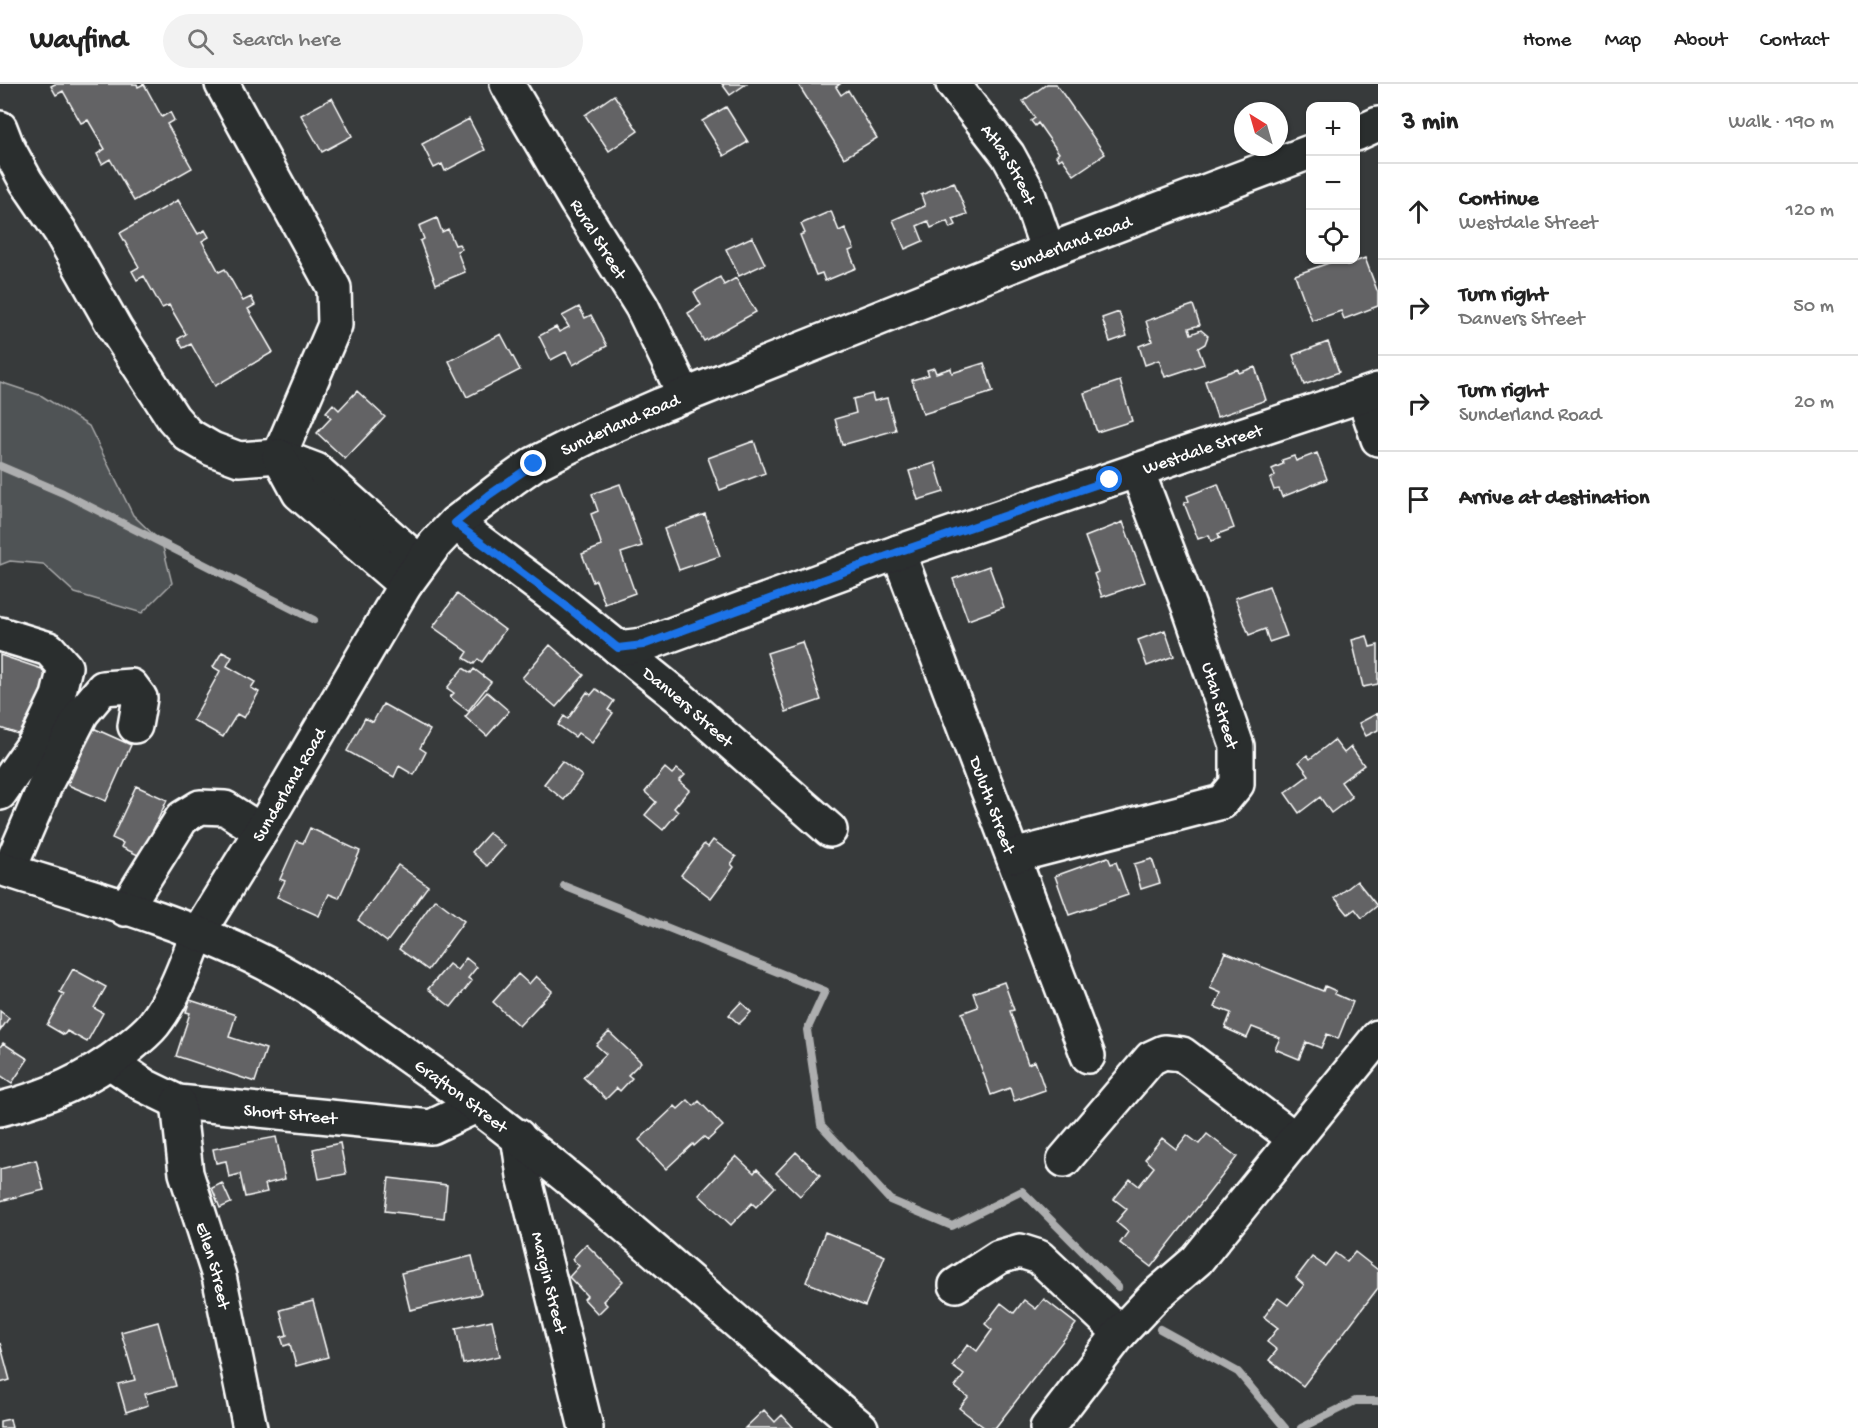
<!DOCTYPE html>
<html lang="en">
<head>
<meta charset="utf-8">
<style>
  :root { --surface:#fff; --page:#f2f2f2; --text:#222; --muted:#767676; --line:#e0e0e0 }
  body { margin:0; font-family:"Gochi Hand",sans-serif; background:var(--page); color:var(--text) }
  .controls { position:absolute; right:18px; top:18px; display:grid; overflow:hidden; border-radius:12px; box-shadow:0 2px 4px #0004 }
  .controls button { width:54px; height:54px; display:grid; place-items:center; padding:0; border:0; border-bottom:2px solid var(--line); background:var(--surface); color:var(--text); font:30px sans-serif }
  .compass { position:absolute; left:1234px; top:18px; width:54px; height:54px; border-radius:50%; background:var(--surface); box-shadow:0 2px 4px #0004; rotate:323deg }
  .stop { position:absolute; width:18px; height:18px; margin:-14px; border:4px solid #1a73e8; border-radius:50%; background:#fff }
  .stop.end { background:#1a73e8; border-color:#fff; box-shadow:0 2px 6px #0008 }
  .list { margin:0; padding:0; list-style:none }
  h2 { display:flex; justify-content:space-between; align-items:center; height:78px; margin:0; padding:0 24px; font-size:26px }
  h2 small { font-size:20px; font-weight:400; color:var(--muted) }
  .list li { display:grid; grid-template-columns:39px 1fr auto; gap:18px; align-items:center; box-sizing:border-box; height:96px; padding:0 24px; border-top:2px solid var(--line) }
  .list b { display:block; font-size:22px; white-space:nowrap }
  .list p { margin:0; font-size:20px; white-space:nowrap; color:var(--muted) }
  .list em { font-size:20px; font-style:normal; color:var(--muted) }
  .icon { flex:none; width:33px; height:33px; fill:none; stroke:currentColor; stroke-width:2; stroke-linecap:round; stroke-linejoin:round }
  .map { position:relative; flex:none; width:1378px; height:1344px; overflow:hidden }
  header { display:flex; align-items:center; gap:36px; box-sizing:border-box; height:84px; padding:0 30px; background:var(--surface); border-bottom:2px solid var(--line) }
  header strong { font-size:28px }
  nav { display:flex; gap:33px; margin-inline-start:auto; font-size:21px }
  .search { width:420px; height:54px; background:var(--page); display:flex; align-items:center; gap:15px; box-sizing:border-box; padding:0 21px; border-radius:33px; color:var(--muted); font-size:22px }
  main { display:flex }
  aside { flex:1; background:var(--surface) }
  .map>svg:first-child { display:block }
  .green { fill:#505354; stroke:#a8a9aa; stroke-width:1.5 }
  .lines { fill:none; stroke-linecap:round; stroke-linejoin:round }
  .stream { stroke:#adaeaf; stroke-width:8 }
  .building { fill:#636465; stroke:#fff; stroke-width:1.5 }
  .minor-casing { stroke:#fff; stroke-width:38 }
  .major-casing { stroke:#fff; stroke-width:38 }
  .highway-casing { stroke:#fff; stroke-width:38 }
  .minor { stroke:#2a2d2e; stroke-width:33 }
  .major { stroke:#2a2d2e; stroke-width:33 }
  .highway { stroke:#2a2d2e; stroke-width:33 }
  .route { stroke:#1a73e8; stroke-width:8 }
  .labels { text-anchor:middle; stroke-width:6; stroke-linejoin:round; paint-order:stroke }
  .street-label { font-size:18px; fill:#fff; stroke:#2a2d2e }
</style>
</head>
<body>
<header>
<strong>Wayfind</strong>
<div class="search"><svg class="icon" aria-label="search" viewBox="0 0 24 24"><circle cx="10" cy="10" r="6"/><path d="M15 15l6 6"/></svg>Search here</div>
<nav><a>Home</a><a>Map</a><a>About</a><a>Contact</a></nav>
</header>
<main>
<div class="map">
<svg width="1378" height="1344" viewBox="0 0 1378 1344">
  <rect width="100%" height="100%" fill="#373a3b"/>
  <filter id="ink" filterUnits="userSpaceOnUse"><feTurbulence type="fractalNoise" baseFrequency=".0167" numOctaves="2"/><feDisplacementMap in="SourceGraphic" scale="12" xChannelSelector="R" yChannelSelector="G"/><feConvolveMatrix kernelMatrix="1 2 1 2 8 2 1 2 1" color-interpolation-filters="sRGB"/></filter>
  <g filter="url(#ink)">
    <path class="green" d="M0,298l42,14 47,30 44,89 29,28 10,40 -30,30 -67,-20 -32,-29 -33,-3 -10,4z"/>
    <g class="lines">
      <path class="stream" d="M0,382l63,27 251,127
        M564,802l261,105 -18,39 14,95 69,75 62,26 70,-35 96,96
        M1160,1245l78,43 47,56
        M1301,1344l54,-27h23"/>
    </g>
    <path class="building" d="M55,0h82l1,3 6,-3 18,33 8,-5 4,8 -7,4 25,44 -58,33 -24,-42 -8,5 -5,-10 8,-5 -17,-29 -7,3 -18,-32 -7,4 -5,-9z
      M722,0h24l-16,11z
      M798,0h42l-4,3 5,8 7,-5 29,48 -33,20z
      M1047,0h9l49,70 -31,21 -12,-17 -3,2 -3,-4 3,-3 -21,-30 -3,3 -4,-5 4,-3 -12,-17z
      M614,11l24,36 -29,20 -24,-36z
      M332,14l20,38 -30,16 -21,-37z
      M726,23l22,35 -24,14 -22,-35z
      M469,35l16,31 -40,21 -3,-7 -8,4 -12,-24z
      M954,98l13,32 -14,5 3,6 -6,3 -3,-7 -16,7 -3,-7 -11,5 6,15 -18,8 -12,-29 32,-14 -4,-11z
      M178,116l20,34 7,-4 4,7 -7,4 17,31 6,-3 18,32 8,-4 4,8 -7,4 25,43 -58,34 -24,-42 -8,4 -5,-9 8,-5 -17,-29 -7,3 -18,-32 -7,4 -5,-9 7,-4 -19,-34z
      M831,127l8,20 6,-3 9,21 -5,2 7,17 -31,13 -3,-8 -6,2 -16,-40 5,-2 -4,-9z
      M437,134l5,14 6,-3 7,16 4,-1 3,5 -5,2 8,21 -29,12 -16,-43 4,-2 -5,-13z
      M752,153l13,27 -26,12 -13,-27z
      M1365,174l13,35v13l-34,13 -3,-8 -29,10 -17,-46 42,-15h8l2,5z
      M720,193l4,8 12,-7 20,34 -52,29 -16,-28 13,-8 -7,-13z
      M1193,221l7,20 -11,3 2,6 10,-4 7,6 -3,8 -7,4 6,16 -39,13 -6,-17 -14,5 -6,-19 13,-5 -6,-20z
      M579,223l6,11 6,-3 16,31 -34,19 -7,-13 -15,8 -12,-24 17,-9 3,5 10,-5 -7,-11z
      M1119,228l8,24 -17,6 -8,-24z
      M501,250l19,36 -53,27 -18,-36z
      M1328,258l11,30 -35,13 -11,-30z
      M984,279l9,29 -70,22 -11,-34 17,-5 -2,-5 7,-2 2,5 15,-5 1,5z
      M1255,283l11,33 -49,17 -12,-36 33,-12 1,4z
      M1120,297l12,40 -35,11 -13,-39z
      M357,307l28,26 -40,42 -28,-26 14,-15 -5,-6 7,-8 6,6z
      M872,310l2,7 13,-3 9,32 -54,15 -7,-26 21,-6 -3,-14z
      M754,357l11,32 -45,17 -12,-32z
      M1317,369l10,26 -45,18 -3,-8 -5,1 -4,-11 5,-3 -3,-7 11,-5 -1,-4 12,-4 2,5z
      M935,379l9,29 -26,8 -9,-29z
      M620,400l22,62 -21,7 14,40 -30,11 -9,-24 -3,2 -11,-28 20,-8 -11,-32 7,-3 -6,-17z
      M1218,400l16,44 -16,6 2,4 -9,3 -2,-6 -11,4 -14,-36 5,-2 -2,-5z
      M705,430l15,42 -41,14 -15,-41z
      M1123,438l22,60 -43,15 -8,-23 4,-2 -13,-35z
      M989,482l15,41 -36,13 -15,-41z
      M1269,502l18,50 -18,6 -4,-13 -16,6 -14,-37z
      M457,510l48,36 -23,32 -4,-3 -4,5 -10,-6 4,-6 -35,-25z
      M1165,546l9,26 -27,10 -9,-26z
      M1367,552l3,11 8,-2v39l-15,3 -11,-47z
      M802,558l19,58 -35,12 -19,-59z
      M550,561l34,30 -28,32 -34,-29z
      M222,568l10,5 -5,9 28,16 -4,6 8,4 -15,26 -7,-4 -14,23 -30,-17 27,-49 -7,-4z
      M0,571l42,14 6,14 -18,55 -30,-10z
      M463,584l8,5 3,-4 17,13 -23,29 -18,-14 4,-4 -7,-5z
      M596,605l18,12 -6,9 5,3 -21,30 -14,-10 -3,4 -17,-12 6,-9 4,3 19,-27 4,3z
      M487,608l22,19 -22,25 -22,-19z
      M383,620l47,26 -10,18 6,4 -12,23 -15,-9 -5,11 -47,-26 18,-33 8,4z
      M1378,629v17l-12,6 -7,-13z
      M93,644l38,17 -25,56 -38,-16z
      M1334,656l10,13 7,-6 13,18 -23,17 11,15 -21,16 -11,-16 -21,16 -14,-20 24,-18 -10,-13 8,-7 3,4z
      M562,677l20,15 -18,24 -20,-16z
      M665,684l7,6 5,-5 8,6 -6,6 10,9 -15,18 4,4 -15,18 -18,-15 11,-13 -11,-10z
      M136,702l31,14 -14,30 5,2 -8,19 -7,-3 -3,8 -19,-9 2,-4 -11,-5z
      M310,744l50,23 -21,47 -10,-4 -10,22 -42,-19 8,-16 -5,-2 17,-38 6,2z
      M489,749l16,13 -18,20 -15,-14z
      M713,756l23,17 -5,7 3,3 -23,31 -30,-23 23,-31 4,3z
      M1108,773l3,7 5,-2 12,33 -59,20 -14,-39z
      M1152,775l8,24 -19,6 -7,-25z
      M398,781l30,21 -41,56 -29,-22z
      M1357,797l20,25 -15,12 -7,-9 -7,5 -13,-16z
      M435,815l29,22 -36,49 -29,-21z
      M1225,868l98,39 2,-5 11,5 -1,3 18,8 -15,37 -11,-5 -6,14 -15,-6 -7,17 -24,-10 5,-11 -28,-11 -5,11 -22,-10 6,-15 -16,-6 6,-14 -11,-5z
      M466,874l11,9 -9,11 4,3 -21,26 -23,-18 21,-25 8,6z
      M73,885l33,18 -12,21 9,5 -16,29 -20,-11 -3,4 -17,-10 17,-31 -4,-2z
      M518,890l11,10 7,-8 16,15 -33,35 -26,-24z
      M1004,898l10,28 -4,1 18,53 7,-3 10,29 -31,11 -4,-13 -19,7 -29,-82 16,-6 -5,-14z
      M190,916l46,15 -7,22 37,12 -11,33 -79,-26 14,-43 -4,-1z
      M741,918l10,10 -12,12 -10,-9z
      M0,927l9,7 -9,13z
      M609,948l32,30 -13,13 4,3 -12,13 -3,-3 -11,11 -23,-22 23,-23 -10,-9z
      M3,959l25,16 -16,24 -12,-8v-28z
      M688,1016l6,6 5,-5 24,25 -15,14 -4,-3 -10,9 -1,-2 -27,25 -27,-29 36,-34 3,3z
      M1207,1050l30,23 -86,110 -31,-24 8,-11 -12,-10 11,-13 -13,-10 16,-20 9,7 15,-19 -9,-8 17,-21 14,11 11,-14 12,9z
      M276,1053l9,42 -20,5 2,8 -22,5 -5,-23 -11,3 -3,-16 -10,2 -3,-14z
      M340,1059l6,31 -27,5 -6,-30z
      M796,1068l24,23 -20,21 -24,-23z
      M736,1072l18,17 3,-4 18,18 -19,20 -4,-4 -21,22 -32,-30z
      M36,1076l8,30 -44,11v-32z
      M389,1094l58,7 -3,33 -59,-7z
      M222,1099l9,20 -11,5 -8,-20z
      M825,1148l60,24 -20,50 -59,-24z
      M586,1160l37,37 -20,20 4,4 -9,9 -14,-15 3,-3 -18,-19 10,-11 -7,-7z
      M1355,1168l23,18v18l-75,98 -34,-26 8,-10 -10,-8 11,-14 -14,-11 14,-19 10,7 16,-20 -8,-7 16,-21 13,9 10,-13 12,9z
      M472,1172l9,38 -71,16 -9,-37z
      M1044,1215l32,25 -81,104h-10l-26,-20 9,-11 -13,-10 9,-12 -12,-9 16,-22 9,7 15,-21 -7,-6 16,-21 13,10 10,-13 12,9z
      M313,1217l15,56 -32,9 -6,-22 -6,2 -3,-9 6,-2 -7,-25z
      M492,1236l8,36 -37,8 -7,-36z
      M158,1238l18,64 -31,8 3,11 -22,7 -8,-28 17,-4 -14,-48z
      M0,1259l10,37 -10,3z
      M764,1326l11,12 7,-7 12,13h-49z
      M10,1335l2,9h-12v-7z"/>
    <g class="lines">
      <defs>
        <g id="minor">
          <path d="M222,0l112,204 1,37 -56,131"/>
          <path id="s1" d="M507,0l70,119 65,104 43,89"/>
          <path id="s2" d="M953,0l55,71 18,33 22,63"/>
          <path d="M0,44l7,18 19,35 34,50 56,99 57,88 15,17 24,14 27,10 40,-3 37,14 104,93"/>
          <path d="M1363,311l15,44"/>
          <path d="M279,372l20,37 106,92"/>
          <path id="s3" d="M455,439l106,79 118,95 151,133"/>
          <path id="s4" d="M898,468l190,504"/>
          <path d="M0,550l49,15 16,18 -7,29 -21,44 -37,53"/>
          <path id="s5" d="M618,564l25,-3 255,-93 307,-105 173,-57"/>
          <path d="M1013,772l209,-54 15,-18v-38l-48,-139 -52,-137"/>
          <path d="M9,786l38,-89 35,-68 21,-25 28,-2 9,12 -5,28"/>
          <path d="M125,825l57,-91 18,-11 25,1 36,23"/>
          <path id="s6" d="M110,978l35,24 33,16 253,25 47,-22"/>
          <path id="s7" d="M178,1018l8,71 33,103 31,152"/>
          <path d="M0,1025c46,-11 86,-28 124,-58 10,-8 22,-17 30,-27 21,-27 32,-61 44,-91"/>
          <path id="s8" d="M518,1052l6,40 62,252"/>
          <path d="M1064,1076l87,-102 13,-6 18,2 113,85"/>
          <path d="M956,1201l43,-28 21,-6 19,6 81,76"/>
          <path d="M1047,1344l73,-95 34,-36 43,-37 181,-223"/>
        </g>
        <g id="major">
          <path d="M1356,50l22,-10"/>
          <path id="s9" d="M198,849l63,-102 144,-246 30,-41 20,-21 59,-45 20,-14 60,-30 67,-29 387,-154 262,-99"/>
        </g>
        <g id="highway">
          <path id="s10" d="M0,784c89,28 182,53 265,95 49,25 95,59 140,91 162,112 305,248 456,374"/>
        </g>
      </defs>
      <use href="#minor" class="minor-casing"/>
      <use href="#major" class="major-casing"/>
      <use href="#highway" class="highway-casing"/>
      <use href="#minor" class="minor"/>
      <use href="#major" class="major"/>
      <use href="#highway" class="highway"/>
    </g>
  </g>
  <g class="lines" filter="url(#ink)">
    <path class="route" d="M534,380l-45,31 -34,28 106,79 57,46 25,-3 255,-93 212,-72"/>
  </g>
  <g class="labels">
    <g class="street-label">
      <text dy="6" stroke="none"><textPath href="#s2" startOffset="98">Atlas Street</textPath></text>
      <text dy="6" stroke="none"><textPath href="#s1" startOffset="180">Rural Street</textPath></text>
      <text dy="6" stroke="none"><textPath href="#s9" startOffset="1164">Sunderland Road</textPath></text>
      <text dy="6" stroke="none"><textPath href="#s9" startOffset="678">Sunderland Road</textPath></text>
      <text dy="6" stroke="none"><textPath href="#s5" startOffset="618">Westdale Street</textPath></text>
      <text transform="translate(1221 621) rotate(73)" y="6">Utah Street</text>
      <text dy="6" stroke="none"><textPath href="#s3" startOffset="297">Danvers Street</textPath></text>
      <text dy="6" stroke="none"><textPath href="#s9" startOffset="174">Sunderland Road</textPath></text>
      <text dy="6" stroke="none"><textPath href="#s4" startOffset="270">Duluth Street</textPath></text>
      <text dy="6" stroke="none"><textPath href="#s10" startOffset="519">Grafton Street</textPath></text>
      <text dy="6" stroke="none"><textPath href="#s6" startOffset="192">Short Street</textPath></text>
      <text dy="6" stroke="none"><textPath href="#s7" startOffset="168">Ellen Street</textPath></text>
      <text dy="6" stroke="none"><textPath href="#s8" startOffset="150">Margin Street</textPath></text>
    </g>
  </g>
</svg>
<div class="controls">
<button>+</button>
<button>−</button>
<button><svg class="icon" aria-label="locate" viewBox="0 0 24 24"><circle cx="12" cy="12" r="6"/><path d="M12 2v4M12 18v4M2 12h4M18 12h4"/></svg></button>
</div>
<svg class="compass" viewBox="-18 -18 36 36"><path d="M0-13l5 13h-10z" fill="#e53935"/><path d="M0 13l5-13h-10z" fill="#767676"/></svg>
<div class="stop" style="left:1110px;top:396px"></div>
<div class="stop end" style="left:534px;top:380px"></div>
</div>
<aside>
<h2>3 min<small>Walk · 190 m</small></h2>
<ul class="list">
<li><svg class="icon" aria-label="ahead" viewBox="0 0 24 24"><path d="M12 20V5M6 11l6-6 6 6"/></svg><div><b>Continue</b><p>Westdale Street</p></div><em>120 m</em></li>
<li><svg class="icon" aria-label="right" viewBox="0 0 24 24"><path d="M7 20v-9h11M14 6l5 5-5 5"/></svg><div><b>Turn right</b><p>Danvers Street</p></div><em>50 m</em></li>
<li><svg class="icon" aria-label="right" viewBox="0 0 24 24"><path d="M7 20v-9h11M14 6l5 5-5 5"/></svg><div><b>Turn right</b><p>Sunderland Road</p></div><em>20 m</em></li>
<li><svg class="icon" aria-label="arrive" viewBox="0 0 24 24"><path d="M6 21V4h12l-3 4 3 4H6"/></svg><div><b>Arrive at destination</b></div></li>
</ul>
</aside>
</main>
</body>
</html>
